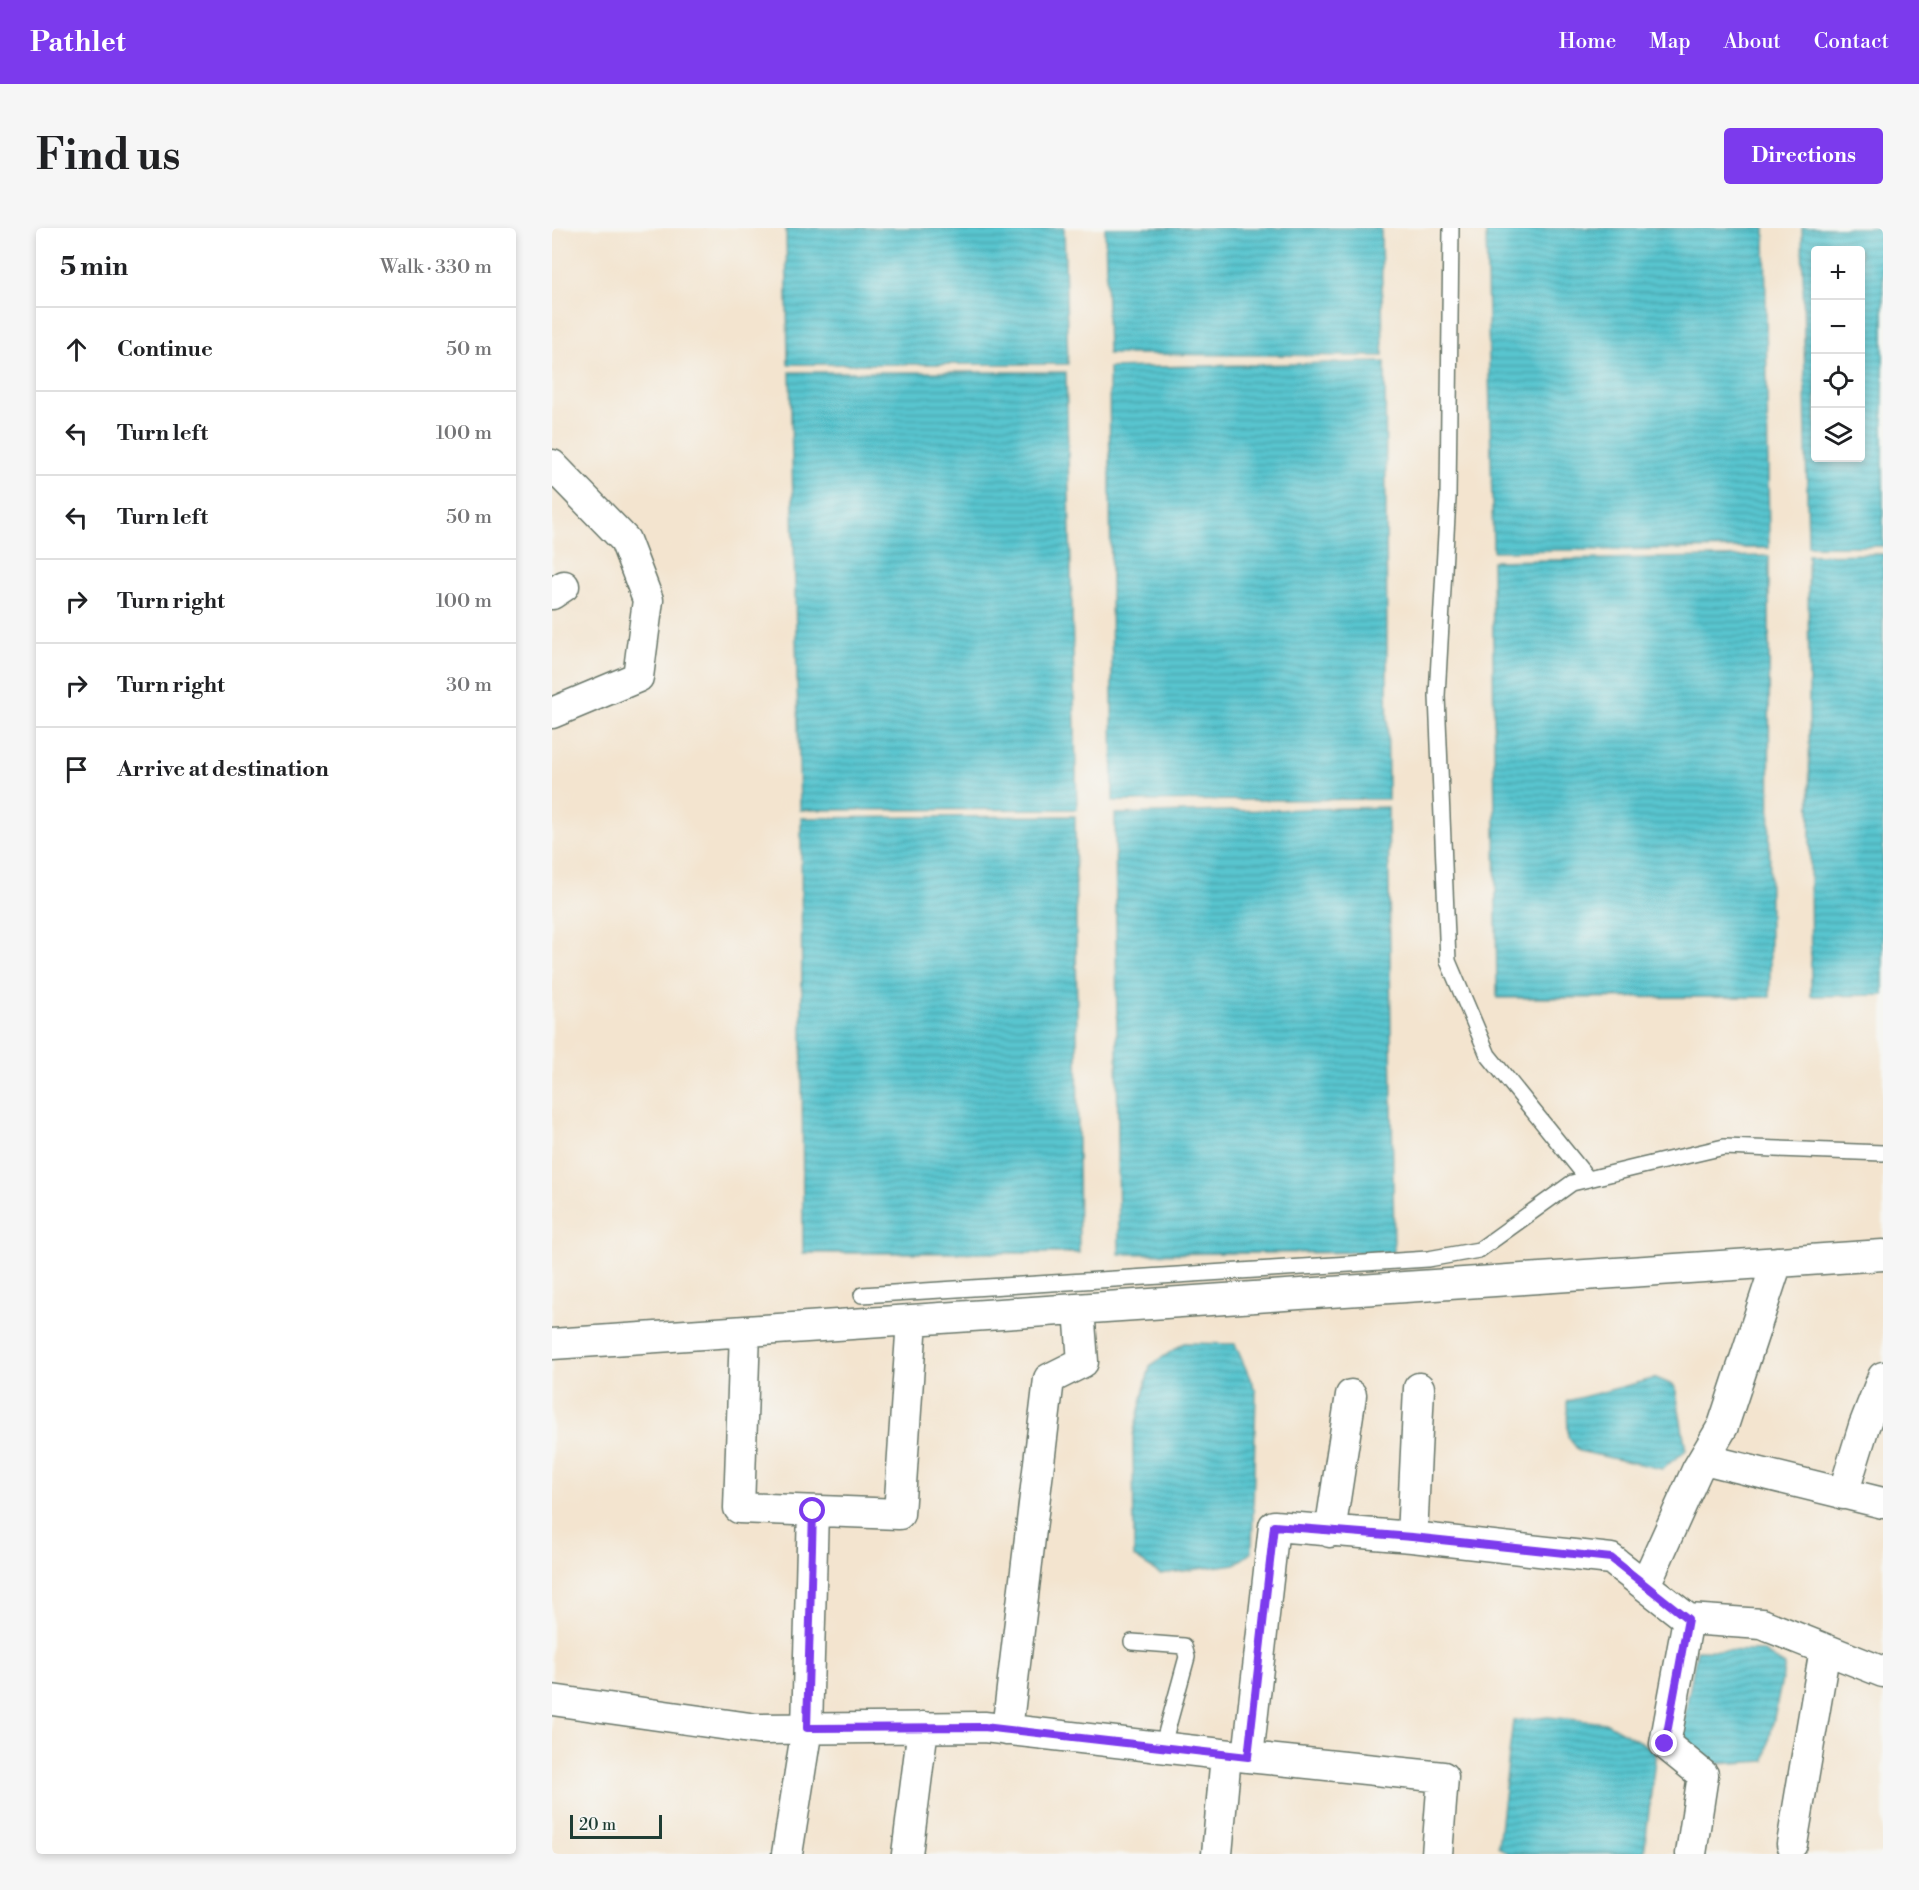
<!DOCTYPE html>
<html lang="en">
<head>
<meta charset="utf-8">
<style>
  :root { --surface:#fff; --page:#f6f6f6; --text:#202124; --muted:#757577; --line:#e0e0e0; --accent:#7c3aed }
  body { margin:0; font-family:"Libre Bodoni",serif; background:var(--page); color:var(--text) }
  .controls { position:absolute; right:18px; top:18px; display:grid; overflow:hidden; border-radius:6px; box-shadow:0 3px 9px #0003 }
  .controls button { width:54px; height:54px; display:grid; place-items:center; padding:0; border:0; border-bottom:2px solid var(--line); background:var(--surface); color:var(--text); font:30px sans-serif }
  .scale { position:absolute; left:18px; bottom:15px; width:92px; box-sizing:border-box; padding-left:6px; border:3px solid #1f3d34; border-top:0; font-size:16px; line-height:21px; white-space:nowrap; color:#1f3d34; -webkit-text-stroke:4px #f6f6f2; paint-order:stroke }
  .stop { position:absolute; width:18px; height:18px; margin:-14px; border:4px solid #7c3aed; border-radius:50%; background:#fff }
  .stop.end { background:#7c3aed; border-color:#fff; box-shadow:0 2px 6px #0008 }
  .list { margin:0; padding:0; list-style:none }
  h2 { display:flex; justify-content:space-between; align-items:center; height:78px; margin:0; padding:0 24px; font-size:26px }
  h2 small { font-size:20px; font-weight:400; color:var(--muted) }
  .list li { display:grid; grid-template-columns:39px 1fr auto; gap:18px; align-items:center; box-sizing:border-box; height:84px; padding:0 24px; border-top:2px solid var(--line) }
  .list b { display:block; font-size:22px; white-space:nowrap }
  .list em { font-size:20px; font-style:normal; color:var(--muted) }
  .icon { flex:none; width:33px; height:33px; fill:none; stroke:currentColor; stroke-width:2; stroke-linecap:round; stroke-linejoin:round }
  .map { position:relative; flex:none; width:1331px; height:1626px; overflow:hidden; border-radius:6px }
  header { display:flex; align-items:center; gap:36px; box-sizing:border-box; height:84px; padding:0 30px; background:var(--accent); color:#fff }
  header strong { font-size:28px }
  nav { display:flex; gap:33px; margin-inline-start:auto; font-size:21px }
  .intro { display:flex; align-items:center; justify-content:space-between; box-sizing:border-box; height:144px; padding:0 36px }
  h1 { margin:0; font-size:42px }
  .button { padding:15px 27px; border-radius:6px; background:var(--accent); color:#fff; font-size:21px; font-weight:700 }
  main { display:flex; gap:36px; padding:0 36px }
  aside { flex:1; background:var(--surface); border-radius:6px; box-shadow:0 3px 9px #0003 }
  .map>svg:first-child { display:block }
  .water { fill:url(#water-rules); stroke:#3c8182; stroke-width:1.5; fill-rule:evenodd }
  .lines { fill:none; stroke-linecap:round; stroke-linejoin:round }
  .lane-casing { stroke:#69776a; stroke-width:18 }
  .street-casing { stroke:#69776a; stroke-width:33 }
  .lane { stroke:#fff; stroke-width:15 }
  .street { stroke:#fff; stroke-width:30 }
  .route { stroke:#7c3aed; stroke-width:8 }
</style>
</head>
<body>
<header>
<strong>Pathlet</strong>
<nav><a>Home</a><a>Map</a><a>About</a><a>Contact</a></nav>
</header>
<div class="intro"><h1>Find us</h1><a class="button">Directions</a></div>
<main>
<aside>
<h2>5 min<small>Walk · 330 m</small></h2>
<ul class="list">
<li><svg class="icon" aria-label="ahead" viewBox="0 0 24 24"><path d="M12 20V5M6 11l6-6 6 6"/></svg><div><b>Continue</b></div><em>50 m</em></li>
<li><svg class="icon" aria-label="left" viewBox="0 0 24 24"><path d="M17 20v-9H6M10 6l-5 5 5 5"/></svg><div><b>Turn left</b></div><em>100 m</em></li>
<li><svg class="icon" aria-label="left" viewBox="0 0 24 24"><path d="M17 20v-9H6M10 6l-5 5 5 5"/></svg><div><b>Turn left</b></div><em>50 m</em></li>
<li><svg class="icon" aria-label="right" viewBox="0 0 24 24"><path d="M7 20v-9h11M14 6l5 5-5 5"/></svg><div><b>Turn right</b></div><em>100 m</em></li>
<li><svg class="icon" aria-label="right" viewBox="0 0 24 24"><path d="M7 20v-9h11M14 6l5 5-5 5"/></svg><div><b>Turn right</b></div><em>30 m</em></li>
<li><svg class="icon" aria-label="arrive" viewBox="0 0 24 24"><path d="M6 21V4h12l-3 4 3 4H6"/></svg><div><b>Arrive at destination</b></div></li>
</ul>
</aside>
<div class="map">
<svg width="1331" height="1626" viewBox="0 0 1331 1626">
  <defs>
    <pattern id="water-rules" width="6" height="5" patternUnits="userSpaceOnUse" patternTransform="scale(1.5)"><rect width="6" height="5" fill="#58c5cf"/><path d="M0 2.5h6" fill="none" stroke="#48a1a9"/></pattern>
  </defs>
  <rect width="100%" height="100%" fill="#f6f6f2"/>
  <filter id="ink" filterUnits="userSpaceOnUse"><feTurbulence type="fractalNoise" baseFrequency=".0167" numOctaves="2"/><feDisplacementMap in="SourceGraphic" scale="12" xChannelSelector="R" yChannelSelector="G"/><feConvolveMatrix kernelMatrix="1 2 1 2 8 2 1 2 1" color-interpolation-filters="sRGB"/></filter>
  <filter id="wash" filterUnits="userSpaceOnUse"><feTurbulence type="fractalNoise" baseFrequency=".008" numOctaves="4" result="noise"/><feDisplacementMap in="SourceGraphic" scale="24" xChannelSelector="R" yChannelSelector="G"/><feGaussianBlur stdDeviation="1.35" result="paint"/><feColorMatrix in="noise" values="0 0 0 0 0 0 0 0 0 0 0 0 0 0 0 0 0 1.4 0 .05"/><feComposite in="paint" operator="in"/></filter>
  <g filter="url(#wash)">
    <rect width="100%" height="100%" fill="#f3e4cf"/>
    <path class="water" d="M234,0h278l4,136h-280z
      M553,0h276l2,128 -275,-2z
      M934,0h279l4,320 -276,3z
      M1250,0h81v318h-75zM1264,22h44v208h-44z
      M833,134l3,437 -275,2 -4,-433z
      M238,144h276l11,437 -277,1z
      M1331,326v441l-72,1 -3,-441z
      M1217,328l1,441 -273,1 -5,-437z
      M836,579l6,445 -275,2 -4,-440z
      M523,588l4,437h-276l-2,-435z
      M632,1115l51,1 21,48 -4,160 -17,12 -75,10 -26,-17 -1,-122 17,-69z
      M1104,1150l19,8 11,64 -24,19 -83,-18 -11,-14 -1,-36z
      M1145,1422l65,1 23,14 -20,96 -49,3 -37,-17z
      M996,1489l59,6 49,28 -12,103h-136l-10,-8 15,-125z"/>
  </g>
  <g filter="url(#ink)">
    <g class="lines">
      <defs>
        <path id="lane" d="M899,0l-3,270 -11,198 11,265 40,94 100,124
          M310,1067l566,-36 51,-9 93,-67 66,-16 86,-20 159,6
          M580,1414l52,4 3,11 -25,91"/>
        <path id="street" d="M0,237l73,75 23,60 -10,77 -86,36
          M0,366l12,-8
          M193,1103l-6,177 160,6 13,-194
          M0,1116l1331,-89
          M1152,1231l179,44
          M1291,1266l21,-68 19,-49
          M778,1304l21,-137
          M860,1309l7,-149
          M1093,1357l52,-115 26,-44 54,-164
          M1136,1391l-23,125 38,31 -12,79
          M0,1472l205,29 227,-2 264,30 195,20 -6,77
          M455,1502l42,-351 34,-17 -4,-53
          M696,1529l26,-231 138,11 199,22 77,60 74,5 121,48
          M1240,1616l33,-195
          M235,1626l20,-126 6,-217
          M355,1626l16,-127
          M665,1626l9,-99"/>
      </defs>
      <use href="#lane" class="lane-casing"/>
      <use href="#street" class="street-casing"/>
      <use href="#lane" class="lane"/>
      <use href="#street" class="street"/>
    </g>
  </g>
  <g class="lines" filter="url(#ink)">
    <path class="route" d="M261,1283l-6,217 177,-1 264,30 26,-231 138,11 199,21 77,61 -23,125"/>
  </g>
</svg>
<div class="controls">
<button>+</button>
<button>−</button>
<button><svg class="icon" aria-label="locate" viewBox="0 0 24 24"><circle cx="12" cy="12" r="6"/><path d="M12 2v4M12 18v4M2 12h4M18 12h4"/></svg></button>
<button><svg class="icon" aria-label="layers" viewBox="0 0 24 24"><path d="M12 4l9 5-9 5-9-5zM3 14l9 5 9-5"/></svg></button>
</div>
<div class="scale">20 m</div>
<div class="stop" style="left:261px;top:1283px"></div>
<div class="stop end" style="left:1113px;top:1516px"></div>
</div>
</main>
</body>
</html>
